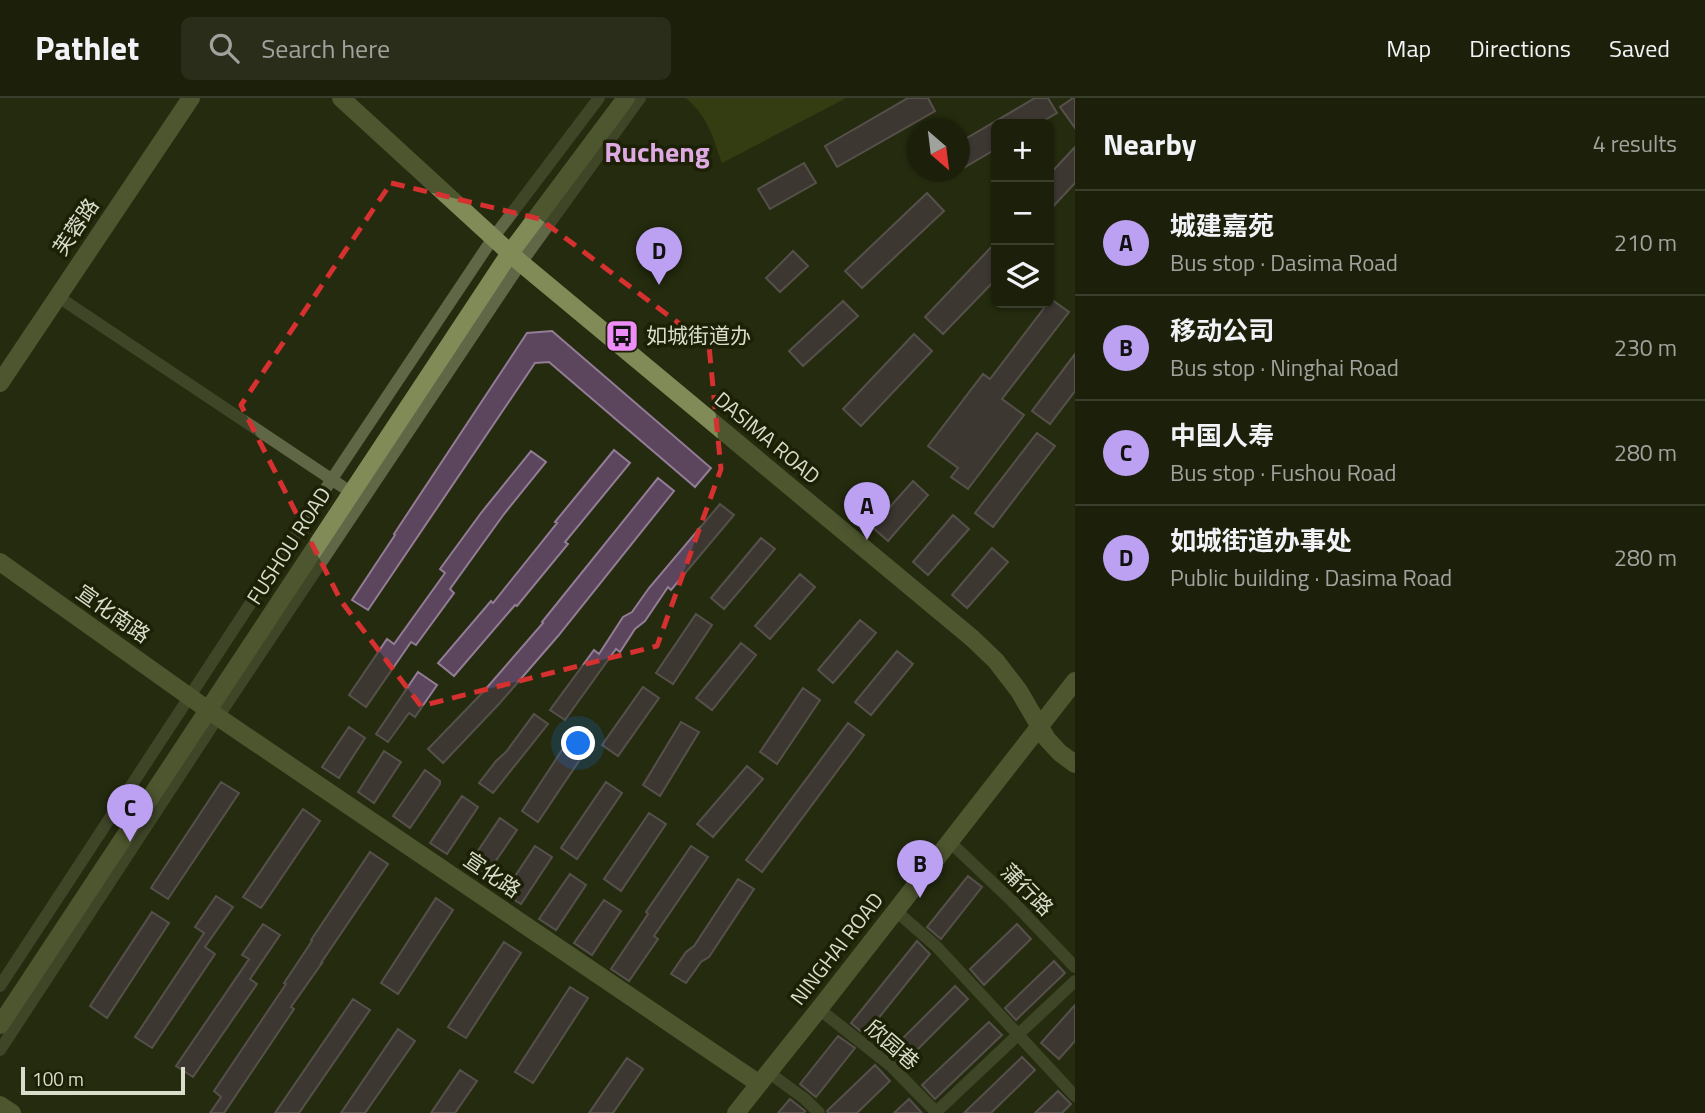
<!DOCTYPE html>
<html lang="en">
<head>
<meta charset="utf-8">
<style>
  :root { --surface:#1c200b; --page:#292d19; --text:#f1f3f6; --muted:#a0a39d; --line:#3a3e2c; --accent:#bca0f2 }
  body { margin:0; font-family:"Titillium Web","Noto Sans SC",sans-serif; background:var(--page); color:var(--text) }
  .controls { position:absolute; right:21px; top:21px; display:grid; overflow:hidden; border-radius:10px; box-shadow:0 2px 5px #0004 }
  .controls button { width:63px; height:63px; display:grid; place-items:center; padding:0; border:0; border-bottom:2px solid var(--line); background:var(--surface); color:var(--text); font:35px sans-serif }
  .compass { position:absolute; left:907px; top:21px; width:63px; height:63px; border-radius:50%; background:var(--surface); box-shadow:0 2px 5px #0004; rotate:152deg }
  .scale { position:absolute; left:21px; bottom:18px; width:164px; box-sizing:border-box; padding-left:7px; border:4px solid #d8ddcc; border-top:0; font-size:19px; line-height:24px; white-space:nowrap; color:#d8ddcc; -webkit-text-stroke:5px #1c2105; paint-order:stroke }
  .you { position:absolute; left:579px; top:646px; width:24px; height:24px; margin:-18px; border:5px solid #fff; border-radius:50%; background:#1a73e8; box-shadow:0 0 0 10px #1a73e833 }
  .badge { display:grid; place-items:center; width:46px; height:46px; border-radius:50%; background:var(--accent); color:#111; font-size:23px; font-weight:700 }
  .pin { position:absolute; translate:-50% -58px; filter:drop-shadow(0 2px 4px #0008) }
  .pin::after { content:''; position:absolute; top:37px; width:24px; height:21px; background:inherit; clip-path:polygon(0 0,100% 0,50% 100%) }
  .list { margin:0; padding:0; list-style:none }
  h2 { display:flex; justify-content:space-between; align-items:center; height:91px; margin:0; padding:0 28px; font-size:30px }
  h2 small { font-size:23px; font-weight:400; color:var(--muted) }
  .list li { display:grid; grid-template-columns:46px 1fr auto; gap:21px; align-items:center; box-sizing:border-box; height:105px; padding:0 28px; border-top:2px solid var(--line) }
  .list b { display:block; font-size:26px; white-space:nowrap }
  .list p { margin:0; font-size:23px; white-space:nowrap; color:var(--muted) }
  .list em { font-size:23px; font-style:normal; color:var(--muted) }
  .icon { flex:none; width:38px; height:38px; fill:none; stroke:currentColor; stroke-width:2; stroke-linecap:round; stroke-linejoin:round }
  .map { position:relative; flex:none; width:1075px; height:1015px; overflow:hidden }
  header { display:flex; align-items:center; gap:42px; box-sizing:border-box; height:98px; padding:0 35px; background:var(--surface); border-bottom:2px solid var(--line) }
  header strong { font-size:33px }
  nav { display:flex; gap:38px; margin-inline-start:auto; font-size:24px }
  .search { width:490px; height:63px; background:var(--page); display:flex; align-items:center; gap:18px; box-sizing:border-box; padding:0 24px; border-radius:10px; color:var(--muted); font-size:26px }
  main { display:flex }
  aside { flex:1; background:var(--surface) }
  .map>svg:first-child { display:block }
  .green { fill:#485318 }
  .building { fill:#5b465d; stroke:#937c95; stroke-width:2 }
  .lines { fill:none; stroke-linecap:round; stroke-linejoin:round }
  .street { stroke:#606747; stroke-width:12 }
  .secondary { stroke:#808b57; stroke-width:18 }
  .marked { fill:none; stroke:#d63130; stroke-width:5; stroke-dasharray:14 9; stroke-linejoin:round }
  .labels { text-anchor:middle; stroke-width:7; stroke-linejoin:round; paint-order:stroke }
  .street-label { font-size:21px; fill:#d8ddcc; stroke:#1c2105 }
  .poi-label { font-size:21px; fill:#d8ddcc; stroke:#1c2105; text-anchor:start }
  .district-label { font-size:28px; font-weight:bold; fill:#dfa9e4; stroke:#1c2105 }
</style>
</head>
<body>
<header>
<strong>Pathlet</strong>
<div class="search"><svg class="icon" aria-label="search" viewBox="0 0 24 24"><circle cx="10" cy="10" r="6"/><path d="M15 15l6 6"/></svg>Search here</div>
<nav><a>Map</a><a>Directions</a><a>Saved</a></nav>
</header>
<main>
<div class="map">
<svg width="1075" height="1015" viewBox="0 0 1075 1015">
  <rect width="100%" height="100%" fill="#252b0f"/>
  <path class="green" d="M686,0h160l-124,65c-10,-27 -13,-45 -36,-65z"/>
  <path class="building" d="M908,0h20l7,13 -98,56 -12,-21z
    M1035,0h13l9,15 -19,11h-42v25l-36,21v-28z
    M1073,0h2v30l-15,-21z
    M1075,49v36l-26,28v-36z
    M804,65l12,20 -46,26 -12,-20z
    M927,95l17,18 -82,77 -17,-17z
    M996,144v37l-53,55 -18,-17z
    M793,153l15,15 -28,26 -14,-14z
    M1051,201l18,13 -67,87 22,16 -56,74 -17,-12 7,-9 -30,-22 55,-72 7,5z
    M843,203l15,15 -55,50 -14,-15z
    M552,233l159,137 -16,19 -146,-125 -14,1 -167,247 -16,-10 43,-65 -1,-1 133,-201z
    M914,236l18,17 -71,75 -18,-17z
    M1075,256v37l-25,33 -18,-13z
    M1037,335l18,13 -62,81 -18,-14z
    M614,352l16,13 -65,79 3,2 -51,62 -2,-1 -61,71 -16,-13 53,-62 2,2 64,-80 -2,-1z
    M531,353l15,11 -42,52 -54,75 4,4 -38,52 -5,-3 -45,65 -17,-12 38,-56 7,5 51,-71 -5,-4 41,-56z
    M658,380l16,13 -116,145 -59,68 -56,59 -15,-14 56,-58 59,-68 -1,-1z
    M913,383l15,14 -40,46 -16,-14z
    M720,406l14,11 -63,75 -3,-3 -23,34 -10,8 -15,23 -4,-3 -51,71 -15,-10 44,-60 5,4 24,-37 9,-5 17,-24z
    M953,417l16,14 -41,46 -15,-13z
    M761,440l14,11 -51,60 -13,-11z
    M992,450l16,14 -41,46 -15,-13z
    M800,476l15,13 -45,52 -15,-13z
    M696,516l16,11 -39,59 -17,-11z
    M860,522l16,13 -43,50 -15,-13z
    M741,545l15,12 -44,55 -16,-12z
    M897,553l16,13 -42,51 -16,-13z
    M418,574l19,13 -22,32 -6,-4 -21,29 -12,-8z
    M643,589l16,11 -41,58 -16,-11z
    M803,590l17,12 -43,64 -17,-12z
    M534,616l14,10 -55,69 -14,-10 17,-22 10,-9z
    M681,624l18,10 -39,64 -17,-11z
    M848,625l16,12 -102,137 -16,-12z
    M349,629l16,11 -26,40 -17,-11z
    M566,646l17,11 -45,67 -16,-11z
    M384,653l17,11 -27,41 -16,-11z
    M747,668l16,13 -50,58 -16,-13z
    M425,672l15,11v3l-30,44 -17,-12z
    M221,684l18,11 -71,106 -17,-11z
    M606,684l16,11 -45,66 -16,-11z
    M462,698l16,11 -31,47 -17,-11z
    M303,711l17,12 -59,87 -18,-11z
    M649,715l17,11 -45,67 -17,-12z
    M500,720l17,12 -33,48 -17,-11z
    M535,748l17,11 -31,47 -17,-11z
    M691,748l17,11 -54,79 4,3 -29,42 -18,-12 37,-55 -2,-2z
    M370,754l18,12 -67,99h1l-31,44 3,2 -70,104h-14l11,-16 -7,-6 72,-107 -2,-1 28,-42 -1,-1z
    M570,776l16,11 -30,45 -17,-11z
    M968,778l14,11 -41,52 -14,-12z
    M738,781l16,10 -45,68 -8,5 -15,21 -15,-9 15,-22 8,-6z
    M216,798l17,11 -28,40 10,7 -63,94 -17,-11 69,-104 -9,-6z
    M436,800l17,12 -55,84 -17,-11z
    M604,802l17,11 -29,44 -18,-12z
    M152,814l17,11 -62,95 -17,-12z
    M263,826l17,11 -30,44 7,5 -64,93 -17,-11 73,-107 -7,-4z
    M1017,826l14,15 -47,46 -14,-16z
    M917,843l13,13 -65,81 -14,-12z
    M504,844l17,11 -55,85 -18,-11z
    M1054,863l11,12 -49,47 -11,-12z
    M955,888l13,13 -66,66 -13,-13z
    M570,889l18,11 -55,85 -18,-11z
    M353,901l17,11 -71,103h-24z
    M1075,907v36l-16,18 -18,-16z
    M989,924l13,13 -67,64 -13,-14z
    M398,931l17,12 -50,72h-24z
    M838,938l17,12 -39,49 -16,-13z
    M1022,959l13,13 -44,43h-27z
    M627,960l16,11 -30,44h-24z
    M875,967l15,16 -33,32h-29l-1,-2z
    M460,972l17,11 -22,32h-24z
    M1058,993l13,13 -9,9h-27z
    M790,1001l15,12 -1,2h-26z
    M909,1001l13,14h-28z"/>
  <g class="lines">
    <path class="street" d="M57,198l286,191
      M950,744l63,60 62,65
      M896,813l40,35 139,150
      M0,888l332,-507 161,-241 106,-140
      M819,911l72,57 46,47
      M0,952l218,-333 303,-454 119,-165
      M768,974l37,27 14,14
      M935,1015l140,-132"/>
    <path class="secondary" d="M341,0l180,165 451,375 24,23 23,30 28,48 13,14 15,11
      M0,285l191,-285
      M0,464l218,155 540,366
      M0,927l510,-772 116,-155
      M0,1007l12,8
      M736,1015l83,-104 256,-328"/>
  </g>
  <path d="M0 0H1075V1015H0ZM391,85l149,36 169,127 12,123 -64,177 -236,60 -80,-105 -100,-196z" fill="#252b0f" fill-opacity=".55" fill-rule="evenodd"/>
  <path class="marked" d="M391,85l149,36 169,127 12,123 -64,177 -236,60 -80,-105 -100,-196z"/>
  <defs>
    <symbol id="bus-square" viewBox="-11 -11 22 22"><rect x="-9" y="-9" width="18" height="18" rx="4" fill="#ee8cf8" stroke="#1c2105"/><path d="M-5-6H5V4H4V6H2V4H-2V6H-4V4H-5ZM-3.5-4V0h7V-4ZM-3.5 1.2v1.5H-2V1.2ZM2 1.2v1.5H3.5V1.2Z" fill="#111"/></symbol>
  </defs>
  <g fill-rule="evenodd">
    <use href="#bus-square" x="603" y="219" width="38" height="38"/>
  </g>
  <g class="labels">
    <g class="street-label">
      <text transform="translate(76 129) rotate(-56)" y="7">芙蓉路</text>
      <text transform="translate(767 340) rotate(40)" y="7">DASIMA ROAD</text>
      <text transform="translate(289 448) rotate(-57)" y="7">FUSHOU ROAD</text>
      <text transform="translate(113 516) rotate(35)" y="7">宣化南路</text>
      <text transform="translate(492 777) rotate(34)" y="7">宣化路</text>
      <text transform="translate(1027 792) rotate(45)" y="7">蒲行路</text>
      <text transform="translate(837 851) rotate(-52)" y="7">NINGHAI ROAD</text>
      <text transform="translate(892 947) rotate(41)" y="7">欣园巷</text>
    </g>
    <g class="poi-label">
      <text x="646" y="245">如城街道办</text>
    </g>
    <g class="district-label">
      <text x="657" y="64">Rucheng</text>
    </g>
  </g>
</svg>
<div class="controls">
<button>+</button>
<button>−</button>
<button><svg class="icon" aria-label="layers" viewBox="0 0 24 24"><path d="M12 4l9 5-9 5-9-5zM3 14l9 5 9-5"/></svg></button>
</div>
<svg class="compass" viewBox="-18 -18 36 36"><path d="M0-13l5 13h-10z" fill="#e53935"/><path d="M0 13l5-13h-10z" fill="#a0a39d"/></svg>
<div class="scale">100 m</div>
<div class="you"></div>
<div class="pin badge" style="left:867px;top:442px">A</div>
<div class="pin badge" style="left:920px;top:800px">B</div>
<div class="pin badge" style="left:130px;top:744px">C</div>
<div class="pin badge" style="left:659px;top:187px">D</div>
</div>
<aside>
<h2>Nearby<small>4 results</small></h2>
<ul class="list">
<li><span class="badge">A</span><div><b>城建嘉苑</b><p>Bus stop · Dasima Road</p></div><em>210 m</em></li>
<li><span class="badge">B</span><div><b>移动公司</b><p>Bus stop · Ninghai Road</p></div><em>230 m</em></li>
<li><span class="badge">C</span><div><b>中国人寿</b><p>Bus stop · Fushou Road</p></div><em>280 m</em></li>
<li><span class="badge">D</span><div><b>如城街道办事处</b><p>Public building · Dasima Road</p></div><em>280 m</em></li>
</ul>
</aside>
</main>
</body>
</html>
